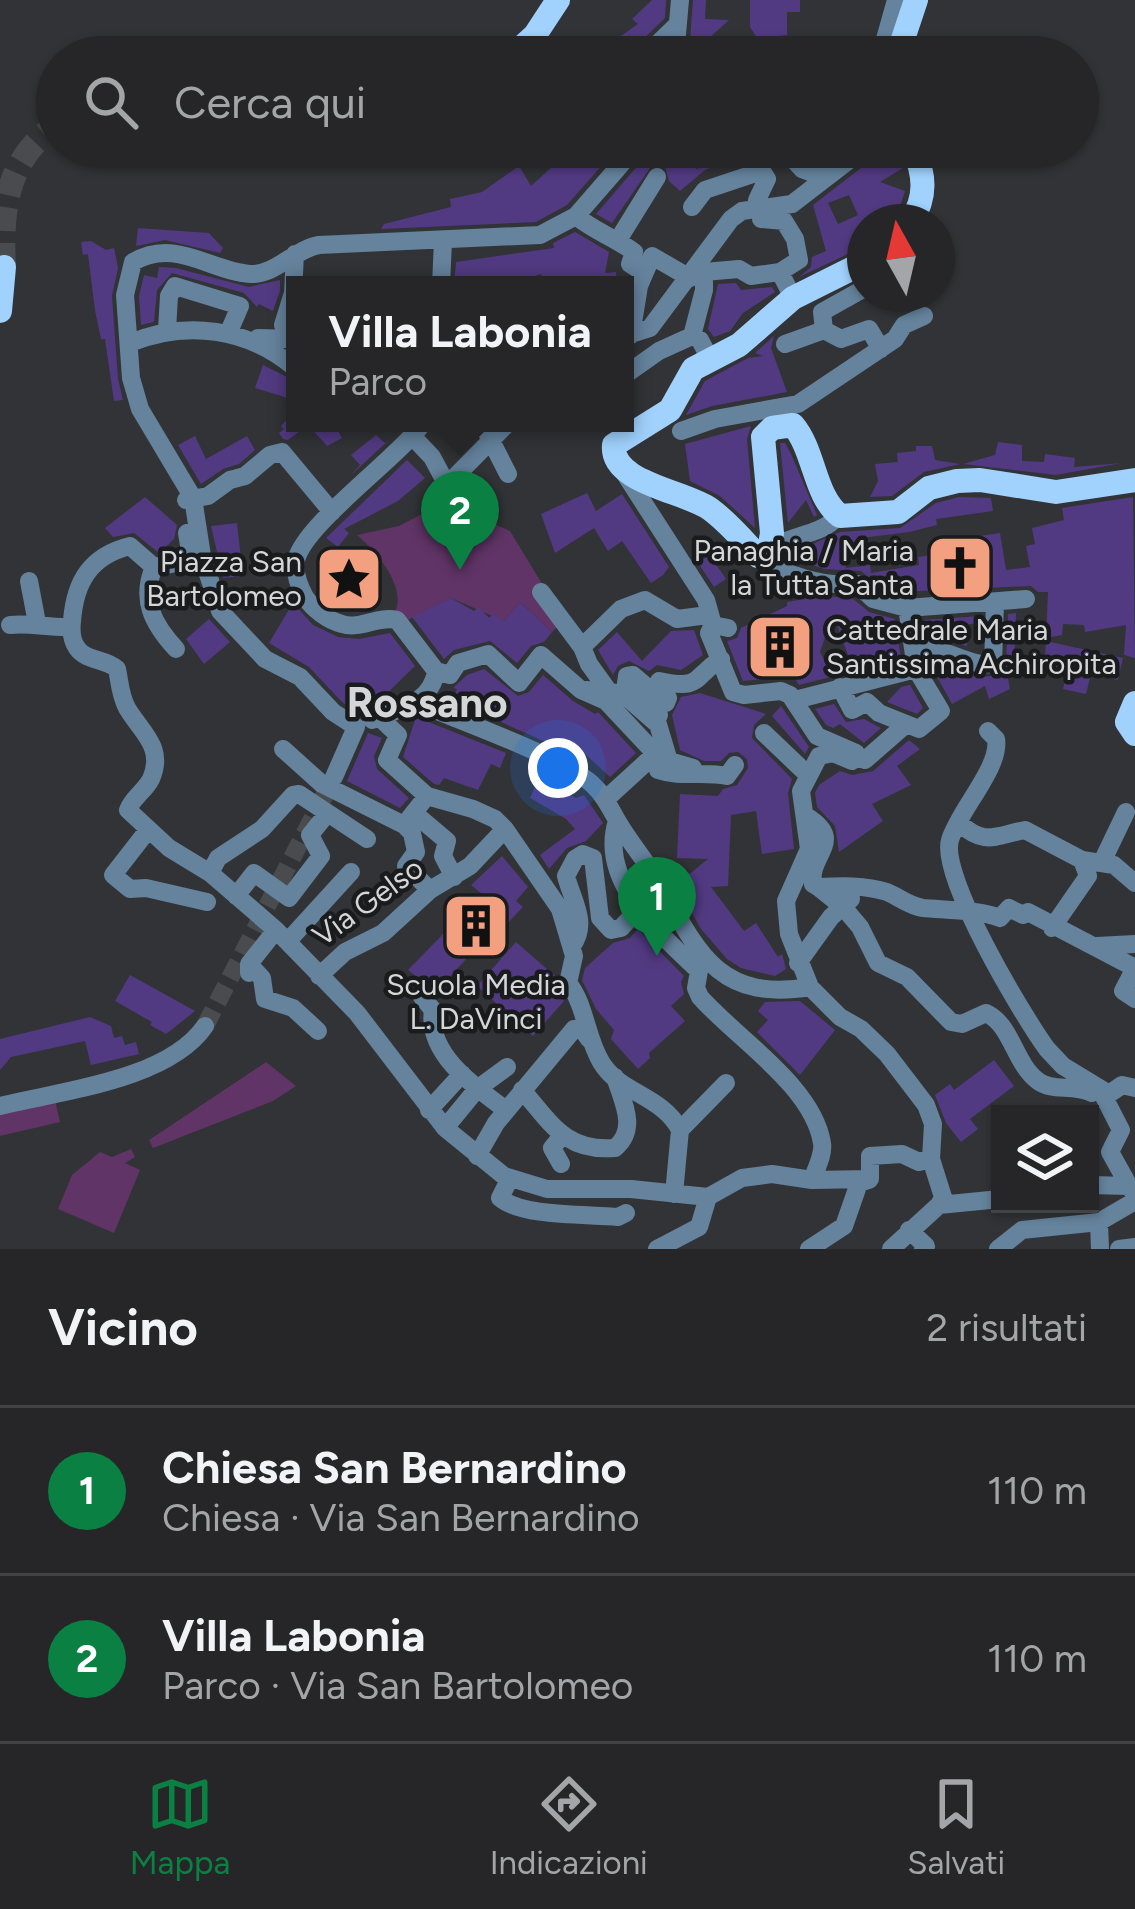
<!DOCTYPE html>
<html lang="it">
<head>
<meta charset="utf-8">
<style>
  :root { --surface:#262628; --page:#2e2e30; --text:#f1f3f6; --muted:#a4a5a8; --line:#424345; --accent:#0b8043 }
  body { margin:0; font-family:Figtree,sans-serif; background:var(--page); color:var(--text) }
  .controls { position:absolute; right:36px; bottom:36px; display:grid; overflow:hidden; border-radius:0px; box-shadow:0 3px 9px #0004 }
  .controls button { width:108px; height:108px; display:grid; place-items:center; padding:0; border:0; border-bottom:3px solid var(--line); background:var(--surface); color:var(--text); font:60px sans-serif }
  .compass { position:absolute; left:847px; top:204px; width:108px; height:108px; border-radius:50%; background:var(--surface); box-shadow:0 3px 9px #0004; rotate:352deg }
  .you { position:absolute; left:558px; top:768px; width:42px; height:42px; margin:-30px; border:9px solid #fff; border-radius:50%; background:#1a73e8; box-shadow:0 0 0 18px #1a73e833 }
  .badge { display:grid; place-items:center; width:78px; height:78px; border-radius:50%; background:var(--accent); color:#fff; font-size:39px; font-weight:700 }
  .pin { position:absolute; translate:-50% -99px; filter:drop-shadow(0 3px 6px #0008) }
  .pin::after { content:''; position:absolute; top:63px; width:42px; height:36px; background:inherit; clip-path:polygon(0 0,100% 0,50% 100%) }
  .popup { position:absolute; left:286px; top:276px; width:348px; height:156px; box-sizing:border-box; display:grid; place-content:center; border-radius:0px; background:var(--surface); filter:drop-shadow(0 3px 9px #0005); font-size:39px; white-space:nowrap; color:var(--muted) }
  .popup b { font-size:45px; color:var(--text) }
  .popup::after { content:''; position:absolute; left:50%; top:100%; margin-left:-24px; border:24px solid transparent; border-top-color:var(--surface) }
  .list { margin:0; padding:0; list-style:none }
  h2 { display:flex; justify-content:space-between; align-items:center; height:156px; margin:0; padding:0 48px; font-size:51px }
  h2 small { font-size:39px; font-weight:400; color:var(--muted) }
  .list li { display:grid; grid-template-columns:78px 1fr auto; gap:36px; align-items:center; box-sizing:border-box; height:168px; padding:0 48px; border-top:3px solid var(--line) }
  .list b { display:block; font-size:45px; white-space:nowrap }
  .list p { margin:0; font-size:39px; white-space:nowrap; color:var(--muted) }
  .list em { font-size:39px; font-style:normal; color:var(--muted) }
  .icon { flex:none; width:66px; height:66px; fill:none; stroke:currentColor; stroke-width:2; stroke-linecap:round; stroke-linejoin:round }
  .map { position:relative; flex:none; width:1135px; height:1249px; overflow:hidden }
  .search { position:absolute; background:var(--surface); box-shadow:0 3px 9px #0004; left:36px; right:36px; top:36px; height:132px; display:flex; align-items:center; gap:30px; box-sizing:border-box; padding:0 42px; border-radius:66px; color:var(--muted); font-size:45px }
  .sheet { height:492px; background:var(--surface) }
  nav { display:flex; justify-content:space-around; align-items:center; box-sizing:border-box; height:168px; border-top:3px solid var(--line); background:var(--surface); font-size:33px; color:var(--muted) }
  nav a { display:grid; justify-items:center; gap:6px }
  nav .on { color:var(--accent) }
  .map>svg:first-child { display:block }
  .green { fill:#603466 }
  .building { fill:#523a82; fill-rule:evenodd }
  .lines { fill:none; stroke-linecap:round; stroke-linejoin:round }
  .minor-tunnel { stroke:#4a4b4e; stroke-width:18; stroke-dasharray:18 9; stroke-linecap:butt }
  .major-tunnel { stroke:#4a4b4e; stroke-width:24; stroke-dasharray:24 12; stroke-linecap:butt }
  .minor { stroke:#65839d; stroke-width:18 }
  .major { stroke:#a0d2fd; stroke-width:24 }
  .labels { text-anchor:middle; stroke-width:9; stroke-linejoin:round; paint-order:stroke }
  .poi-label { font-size:30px; fill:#d5d6d8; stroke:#1a1b1c; text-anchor:end }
  .street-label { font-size:30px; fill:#d5d6d8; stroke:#1a1b1c }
  .district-label { font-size:42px; font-weight:bold; fill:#d5d6d8; stroke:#1a1b1c }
</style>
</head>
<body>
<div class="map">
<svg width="1135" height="1249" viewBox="0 0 1135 1249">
  <rect width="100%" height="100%" fill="#323336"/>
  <path class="green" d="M445,502l65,29 54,89 -12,12 -32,-30 -16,19 -53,-23 -45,23 -11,-9c12,-25 -18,-60 -38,-77l42,-9z
    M266,1062l30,24 -23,15 -120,47 -4,-8z
    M55,1100l5,22 -60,14v-23z
    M131,1149l4,8 -10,6 15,7 -26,63 -56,-24 14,-34 28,-23 12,5z"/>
  <path class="building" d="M652,0h14l-1,18 -30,29 -4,9 -40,1 47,-33 -6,-5z
    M693,0h13l-1,19 24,1 -22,20 14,17h-21l-10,-17z
    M750,0h50v12h-13v23l-30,3 -7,-11z
    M574,147h44l-51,58 -31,17 -155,7 3,-5 67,-17 -1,-8 32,-7 37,-26 12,20z
    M649,147h29l9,17 10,5 25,-11 6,-11h33l-56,23 -25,21 -11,-10 -4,-15 -13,-1 -40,58 -16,-9 50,-58z
    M880,147h17l6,21 -23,14 25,9 -10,31h-30v24l-66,31 12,-10 1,-10 14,-6 -13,-46 61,-47zM849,195l9,20 -20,9 -10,-21z
    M138,228l71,5 14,15 -3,5 -55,-13 -29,6z
    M575,232l34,20 -4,21 11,-1 1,13h-74l-2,-11 -35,11h-52l2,-23 98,-14 -1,-5z
    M91,241l15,9 8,-2 4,20 -6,28 6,83 5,21 -9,1 -9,-62h-4l-6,-29 -7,-56 -5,1 -2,-13z
    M159,267l17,1 73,19 31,-7v11l-7,20 -14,-7 -2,3 -13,-14 -72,-20 -15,17 -3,32 -13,3 -2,-29 5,-21 13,3z
    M736,283l5,7 31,-3 3,5 -32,21 -13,18 -16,6 -6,-8 10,-45z
    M774,336l-3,12 16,44 -75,14 -26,9 19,-34 43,-23 15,-2 -8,-3z
    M263,365l32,16v19l-40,-12z
    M295,411v12h39l8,15 -15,8 -19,-21 -20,15 -5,-1 -4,-6 5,-4 -3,-3z
    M751,426l-4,13 8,89 -35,-32 -30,-15 -5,-37z
    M376,435l9,8 5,-4 -40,37 10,-11 -9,-10z
    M195,436l11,23 41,-23 8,14 -16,14 -16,5 -22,15 -23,-39z
    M998,442l24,3v16l22,1 1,-8 30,4 -1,9 48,-4 -66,12 -93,-11 32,-9z
    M780,443h5l6,11 26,61 -3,2 -8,-17 -18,23z
    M916,446h16l3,14 25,4 -36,8 -32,24 -22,1 8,-16 -3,-17 23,-2 -1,-9 19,-2z
    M407,460l18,18 -27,23 -54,28 5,4 -11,14 -12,-9z
    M587,493l9,18 26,-17 47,73 -6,8 -12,8 -29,-42 -14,10 -14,-23 -39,25 -14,-39z
    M145,497l32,28 -3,14 -15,14 -25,-20 -21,4 -8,-9z
    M959,497l32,1 2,13 -57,8 1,6 -28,7 -48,6 1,5 -19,3 3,22 24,-3 1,8 48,-8 -1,-8 21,-3 2,12 22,-4 -4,-23 41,-6 6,37 24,-3 -4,-21 9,-2 -3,-16 32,-8 -2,-12 71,-11 2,161 -11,-3 2,-30 -41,7 -1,-7 -21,-1 -1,11 -16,3 2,-46h-10l-7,-6 -133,6 -18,-5 -19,-16 -37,-2 -39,-13 55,-24 60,-4 36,-25z
    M237,523l6,53 -20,2 -12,-52z
    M703,545l23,34 -12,8 -21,-32z
    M823,596l29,2 17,14 26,7 6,40 -102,26 -8,-13 -18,6 -30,3 -16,-40 10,-3 4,-10 46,-22v-4zM833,614l16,44 -23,6 -6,-12z
    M451,598l23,13 5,-4 10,11 4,-4 11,7 16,-19 32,30 -8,10 -13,4 -14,17 -27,-22 -36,9 -10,9 -32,-42z
    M293,603l20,22 25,12 21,2 31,-6 25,33 -39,38 -16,10 -18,-12 -33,-35 -40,-24z
    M1016,613l-2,55 -8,-1 4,22 -21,10 -4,-13 -33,18 -23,-42 51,15 21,-2 5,-11 2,-50z
    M981,616v7l-12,1 -2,22 -42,-12 -2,-14z
    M209,619l21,23 -26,22 -18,-25z
    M671,631l23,-1 9,25 -22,15 -24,-5 -8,6 -20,-10 -11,5 -5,9 -15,-25 19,-18 25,29z
    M1046,641l77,17 -5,22 -27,-6 -5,20 -23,-5 4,-17h-23z
    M484,669l34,27 11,-4 14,-17 30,26 22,13 3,-2 38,41 -26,24 -35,-32 -5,8 -69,-31 2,-4 -52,-16 6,-13 -4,-1 14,-13z
    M910,685l13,23 -6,6 -30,-12 14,-15z
    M700,693l66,21 -12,11 -2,13 40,41 -4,14 6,56 -32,5 -6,-43 -25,4 -3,71 -17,1 33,44 12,-8 22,34 4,-3 4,15 -11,7 -34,-8 -14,-9 -26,-30 -25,-44 32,-26 -31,-1 3,-64 38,2 5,-7 14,-4 11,-17 -1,-9 -9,-7 -9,1 -8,8h-17l-24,-11 -8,-35 9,-18z
    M834,704l12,18 18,-3 17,9 -17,15 -24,-19 -7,4 -7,-3 -11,-16z
    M781,706l28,41 -4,7 -33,-38z
    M416,717l90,36 -6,15 -9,-4 -13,26 -34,-12 -5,7 -5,-1 -31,-27z
    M368,733l14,5 -8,18 3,13 32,29 -9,10 -53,-27z
    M909,740l11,9 -23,17 14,19 -39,19 11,17 -44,31 -4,-26 -18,-19 -2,-14 4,-8 21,-14 12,4 21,-4z
    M542,770l25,13 -4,8 13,7 8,-3 19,28 -17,18 -19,7 -18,21 -9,-14 35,-26 -9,-10 -36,-21z
    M502,856l26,31 -12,14 7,6 -19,20 -7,-2 -61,67 -28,-22 74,-76 -11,-9z
    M638,929l46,47 -3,6 3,12 -13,12 14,15 -36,32 1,5 -12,11 -27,-30 3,-9 -18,-21 -14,-29 3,-12 28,-25 17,-5z
    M516,942l40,35 -1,10 9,14 -31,35 -56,-50z
    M130,975l65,36 -29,23 -16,-9 2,-3 -37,-21z
    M800,1001l35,29 -35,45 -43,-43 11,-12 -10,-9 7,-9z
    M90,1017l21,9 3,12 8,-2 3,9 11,-3 3,12 -48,11 -6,-24 -74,16 -11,13v-31z
    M994,1060l20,26 -44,33 8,10 -17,13 -15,-19 -11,-28 15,-11 4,6z"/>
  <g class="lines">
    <path class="minor-tunnel" d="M205,1026l129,-249"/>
    <path class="major-tunnel" d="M4,267c-3,-56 2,-109 53,-142"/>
    <path class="minor" d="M644,57l33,-32
      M675,57l5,-57
      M880,57l16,-57
      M691,147l7,9 17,-9
      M782,147l20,22 8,3 19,-11
      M692,207l13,-17 57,-19 5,8 -10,21 2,10
      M576,216c18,15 39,22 58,36l-4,12 14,9
      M761,219l23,2 11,18 4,21 -19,12 13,26
      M618,240l39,-63
      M698,268l6,4 35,-3 12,7 29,-4
      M441,285l2,-44
      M865,288l-43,24 2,18 17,9 28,-10 12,20
      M283,325l10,-32 2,-39
      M167,330l2,-34 6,-10 65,20 -12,28
      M631,335l8,-49 13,-30 38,22
      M625,336l25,-8 81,-109 11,-8 50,-7 74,-57
      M692,336l12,-46v-18
      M258,338l37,1
      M130,343c56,-23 118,-15 165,25
      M785,344l39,-14
      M625,375l34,-24 33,-15 8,4 11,21
      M482,423l26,51
      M681,431l34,-12 83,-15 97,-65 9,-14 20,-9
      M413,437l19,20 15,28
      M623,471l83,129 7,25 15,3
      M440,492l68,-69
      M186,500l22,-4 22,-16 15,-4 25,-21 12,-3 50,60
      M770,545l4,2c18,-12 43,-12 59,-26
      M758,556c27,20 66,31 99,28l16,15 34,9 119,-9
      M154,567l-24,-21c-40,10 -55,36 -58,75 -1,9 -1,19 5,27 10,14 28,10 40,21 3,14 3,26 10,39 14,24 38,39 24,71 -6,12 -19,19 -23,31l41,38 41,25 66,57 81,83 88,115 59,48 43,13h84l77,8 34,-19 30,-4 40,6 58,-1
      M154,567l29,-5 7,-11 -3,-18
      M154,567c-14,33 -1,57 22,82
      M29,581l8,42
      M541,592l41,55 39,-38 24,-9 32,19 31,-4
      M10,625c22,-2 39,3 61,2
      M713,625l-4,8 24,59 11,3 37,-4 9,4 27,41 39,17 -4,8 -19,-8 -14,3 -18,35 8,58 -23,52 3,33 21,53 30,30 21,12 26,25 39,51 7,19 -2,35 12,38 -4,8 -48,44
      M582,647l7,17 18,25
      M913,648c33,-3 52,19 80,16l2,-61
      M436,671l14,4 8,-12 30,-9 31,29 22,-28 40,35 25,11 46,49 6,20c23,8 45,1 69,6l8,-11
      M840,687l12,23 15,-8 12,11 40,16 22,-18 -25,-42 -9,-62
      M586,690l36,3 33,29 4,-7 -33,-32 1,-7 6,-1 33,28 2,-5 -10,-13 1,-4c44,9 32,-3 62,-22
      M795,700l121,-31
      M416,702c45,20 143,53 176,82 12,11 18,24 26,38 14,24 33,45 46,69 36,68 60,110 146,96
      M379,717l19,18 -11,25 40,36 46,13 22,10 10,10 55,80 14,47 -6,27c17,20 18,54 33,79 18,31 62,34 79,68l-6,64
      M372,720c26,-11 60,-17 64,-49l-39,-51c-19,-5 -36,10 -55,4 -15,-4 -29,-15 -37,-27 -6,-11 -11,-24 -9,-36 6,-35 102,-103 127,-138
      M657,721l12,40 24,7
      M356,727l-23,-15 -33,-35 -35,-18 -45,-48 -18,-55 -9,-58 -53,-89 -9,-31 -6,-83 8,-33c43,-25 78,10 118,12 24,1 44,-25 68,-29l221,-10 36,-19 60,-69
      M988,731l8,8c5,28 -37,71 -46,101 -11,36 73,176 97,209l16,17 46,28 13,-9 13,3
      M764,733l44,42
      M283,749l39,35 82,41 23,-29
      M856,757l9,3 39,-34
      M334,777l22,-50
      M606,799l47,-43
      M415,814l32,27 -4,15 11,21
      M806,816c41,25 2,38 7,68l5,3c23,-1 47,-2 69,5 12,5 22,14 36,16 22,2 58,2 77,10l9,-10 14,7 5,-3 107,56
      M617,821c-19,60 42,112 82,150l-3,17 4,9c36,41 113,89 122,146 2,11 -6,26 -10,37
      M959,823c26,23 35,13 66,7l57,30 32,5 21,18
      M404,825l8,8 4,19 -10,14 24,24
      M148,830l-35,45 17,14 16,-1 61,14
      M1102,862l24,-50
      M210,873l8,-15 44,-29 31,-34 6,-1 68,45
      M818,887l25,20 17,20 18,36 29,14 44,45 11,2 24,-11c26,12 28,50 52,68 15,11 34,3 54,12l8,-4 21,41 -11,22 19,34
      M236,896l18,-23 35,25 32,-42 -11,-21 16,-20
      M1052,928l36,-52 -6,-16
      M288,941l63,-69
      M572,946c17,-23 0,-46 -6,-70l9,-17 8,-5 10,4 7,60 11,12 10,-2 18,-20
      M1097,946l38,-2
      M798,963l33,-46 20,-18
      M249,964l13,14 3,21 28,9 25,23
      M1135,968l-12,23 12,8
      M249,973v-9l27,-34
      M319,976l26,-24 38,-19 47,-43 40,-24 35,-37
      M422,997l11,13c-7,44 42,77 73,100
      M522,1090c29,33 43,62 93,58 23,-19 8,-46 0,-71
      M0,1106c61,-15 168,-26 205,-80
      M429,1110l33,-36
      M445,1128l32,-39 30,-22
      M680,1130l46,-47
      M561,1137l-9,11 9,16
      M477,1156l19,-33 78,-94h8l7,10
      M510,1178l-10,20c22,19 86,16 118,19l8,-4
      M870,1179v-23l32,-2 17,8 12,-3
      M1090,1185l39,1 4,6
      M939,1205l61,-6
      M1099,1222l1,27
      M909,1230l17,16 -3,3
      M657,1249l42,-22 9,-30
      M809,1249l35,-23 15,-43 10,-3
      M998,1249l24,-19 77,-8 36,-21
      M1119,1249l16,-2"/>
    <path class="major" d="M511,57l24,-22 23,-35
      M897,57l19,-57
      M911,222c16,-26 14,-47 2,-75
      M865,262l-72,36 -54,47 -46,24 -23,41 -56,35c-4,38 71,46 96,64 18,13 33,31 48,47l12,-11 2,-12 -9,-96 9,-9 21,-3c22,26 21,71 47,91l58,-4 31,-24 28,-7 23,-1 76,12 79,-12
      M0,311l4,-44
      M1135,703l-8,19 8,12"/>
  </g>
  <defs>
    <symbol id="church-square" viewBox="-11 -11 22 22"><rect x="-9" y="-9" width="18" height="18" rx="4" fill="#f3a081" stroke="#1a1b1c"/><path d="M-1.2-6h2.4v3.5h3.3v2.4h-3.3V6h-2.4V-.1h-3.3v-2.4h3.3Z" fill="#111"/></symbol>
    <symbol id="sight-square" viewBox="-11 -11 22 22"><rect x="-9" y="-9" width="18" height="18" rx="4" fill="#f3a081" stroke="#1a1b1c"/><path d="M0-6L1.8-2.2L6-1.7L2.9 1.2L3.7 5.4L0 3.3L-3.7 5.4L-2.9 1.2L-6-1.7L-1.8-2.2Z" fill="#111"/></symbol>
    <symbol id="building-square" viewBox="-11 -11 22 22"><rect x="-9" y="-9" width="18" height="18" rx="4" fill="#f3a081" stroke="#1a1b1c"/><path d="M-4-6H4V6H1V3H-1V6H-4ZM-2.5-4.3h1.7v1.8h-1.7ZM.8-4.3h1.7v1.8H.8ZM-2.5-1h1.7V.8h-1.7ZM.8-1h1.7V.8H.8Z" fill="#111"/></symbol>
  </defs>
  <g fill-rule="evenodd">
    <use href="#church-square" x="922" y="530" width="76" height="76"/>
    <use href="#sight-square" x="311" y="541" width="76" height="76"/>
    <use href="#building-square" x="742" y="609" width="76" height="76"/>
    <use href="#building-square" x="438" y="888" width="76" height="76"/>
  </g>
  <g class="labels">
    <g class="poi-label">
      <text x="914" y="561">Panaghia / Maria<tspan x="914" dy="34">la Tutta Santa</tspan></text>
      <text x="302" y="572">Piazza San<tspan x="302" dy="34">Bartolomeo</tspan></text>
      <text x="826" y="640" text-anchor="start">Cattedrale Maria<tspan x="826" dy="34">Santissima Achiropita</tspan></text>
      <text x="476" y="995" text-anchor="middle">Scuola Media<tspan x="476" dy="34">L. DaVinci</tspan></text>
    </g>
    <g class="street-label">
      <text transform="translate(368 902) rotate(-36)" y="10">Via Gelso</text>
    </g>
    <g class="district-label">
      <text x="427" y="717">Rossano</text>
    </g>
  </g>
</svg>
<div class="controls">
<button><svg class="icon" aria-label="layers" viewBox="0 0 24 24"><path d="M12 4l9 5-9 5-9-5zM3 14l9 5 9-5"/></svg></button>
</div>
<svg class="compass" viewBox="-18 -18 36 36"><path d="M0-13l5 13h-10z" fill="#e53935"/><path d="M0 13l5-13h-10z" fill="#a4a5a8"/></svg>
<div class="you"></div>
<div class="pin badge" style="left:657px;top:956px">1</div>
<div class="pin badge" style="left:460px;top:570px">2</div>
<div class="popup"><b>Villa Labonia</b>Parco</div>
<div class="search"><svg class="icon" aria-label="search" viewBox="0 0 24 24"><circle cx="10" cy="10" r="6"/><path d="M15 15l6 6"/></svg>Cerca qui</div>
</div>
<section class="sheet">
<h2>Vicino<small>2 risultati</small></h2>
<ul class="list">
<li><span class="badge">1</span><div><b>Chiesa San Bernardino</b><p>Chiesa · Via San Bernardino</p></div><em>110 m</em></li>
<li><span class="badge">2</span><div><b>Villa Labonia</b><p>Parco · Via San Bartolomeo</p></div><em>110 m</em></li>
</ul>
</section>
<nav>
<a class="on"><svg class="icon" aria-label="map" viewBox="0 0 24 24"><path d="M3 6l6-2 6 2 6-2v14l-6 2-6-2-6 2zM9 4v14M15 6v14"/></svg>Mappa</a>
<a><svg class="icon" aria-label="directions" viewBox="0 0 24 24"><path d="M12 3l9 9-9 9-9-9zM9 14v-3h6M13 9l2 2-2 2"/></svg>Indicazioni</a>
<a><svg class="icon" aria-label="saved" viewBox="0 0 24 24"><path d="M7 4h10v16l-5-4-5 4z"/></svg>Salvati</a>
</nav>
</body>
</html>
